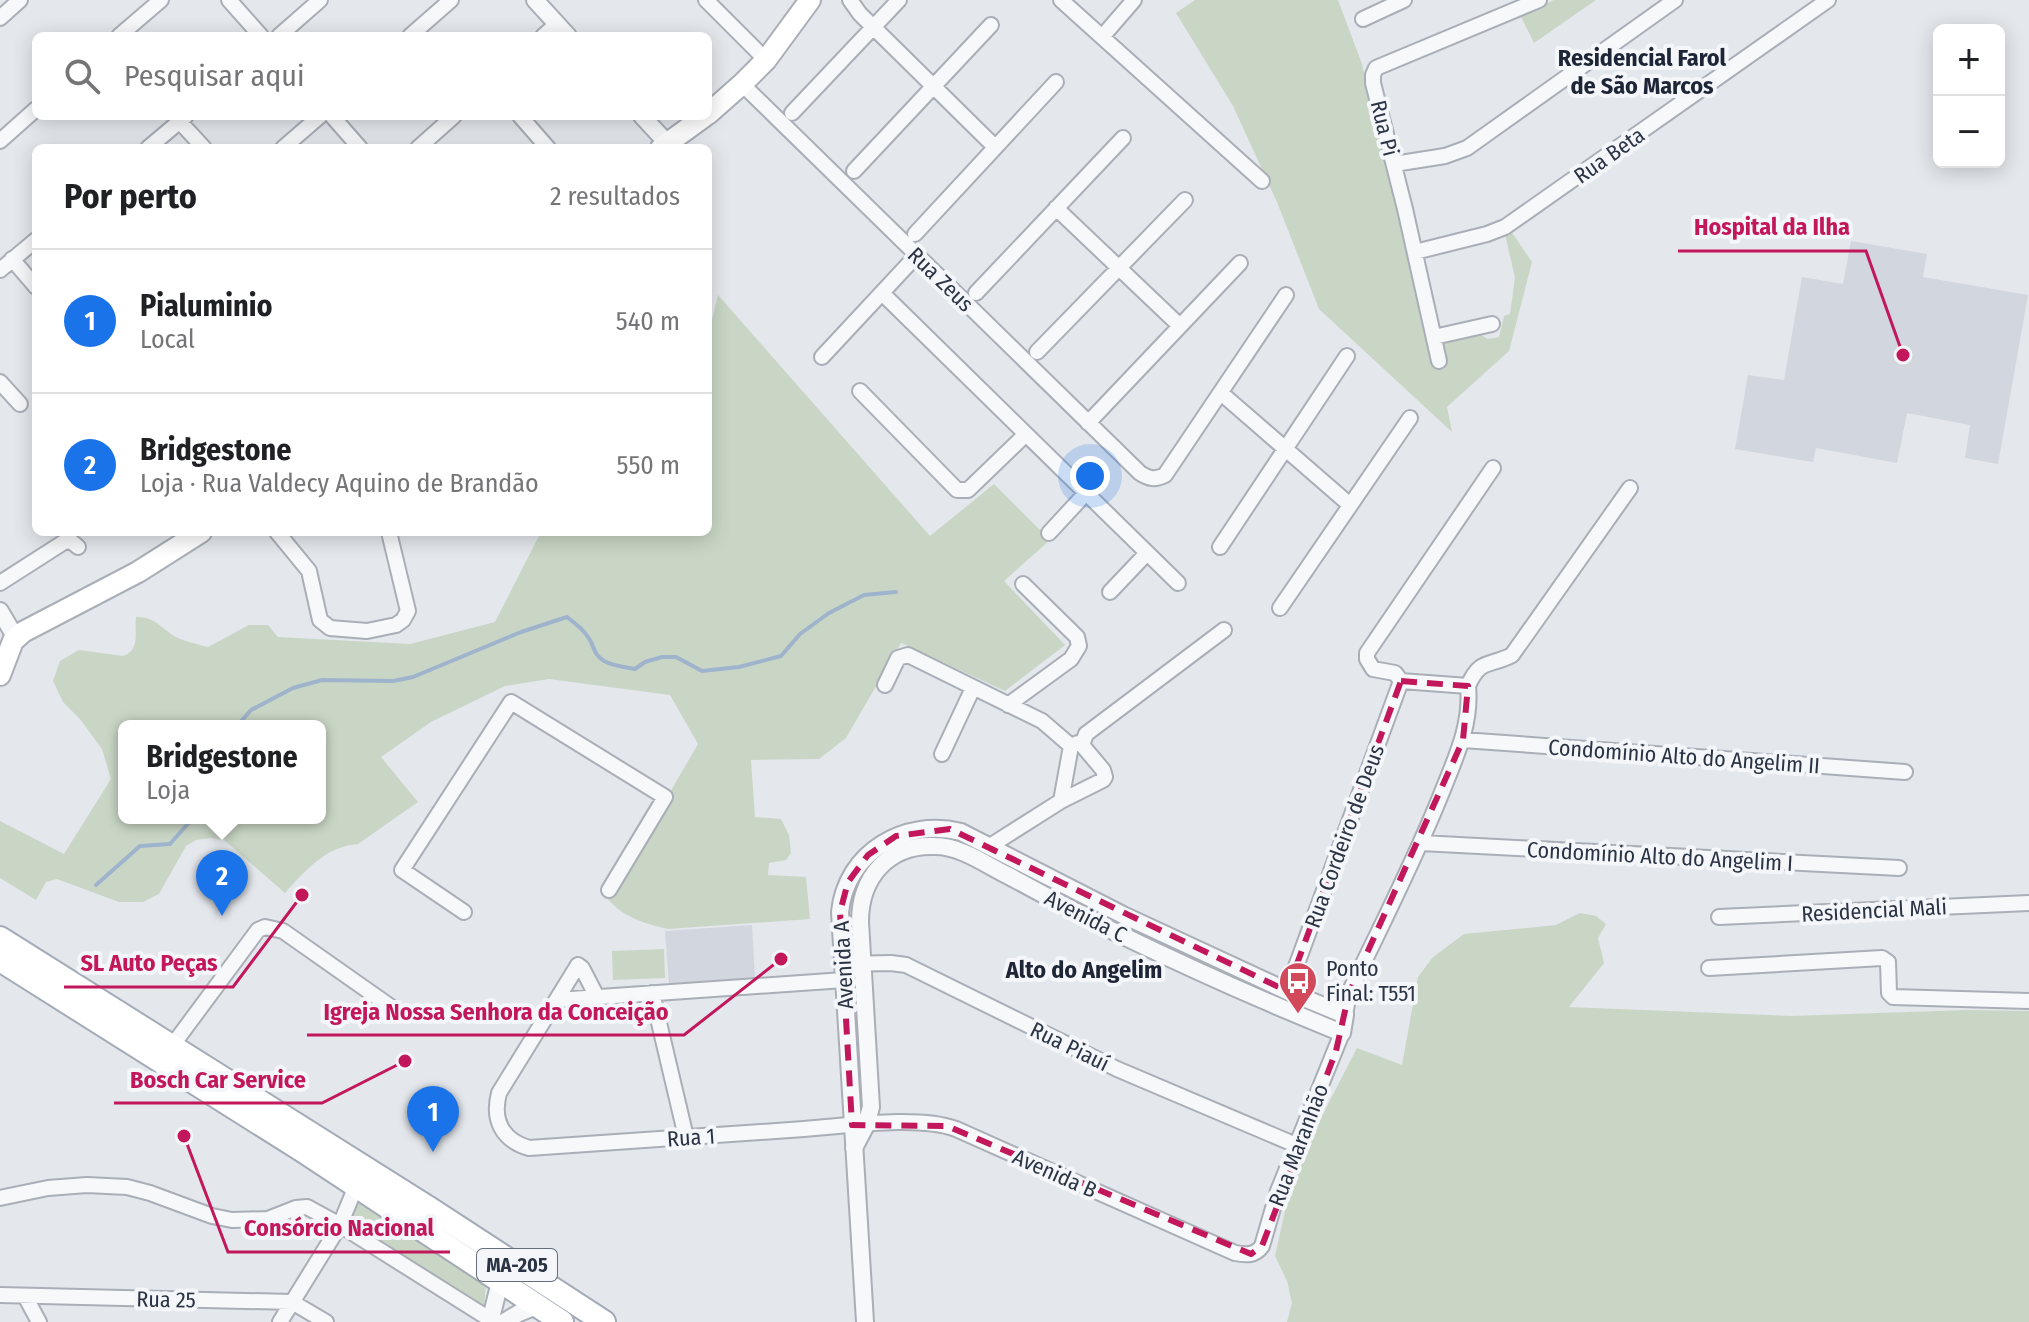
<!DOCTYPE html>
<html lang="pt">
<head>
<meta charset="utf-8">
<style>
  :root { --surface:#fff; --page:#f2f2f2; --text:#202124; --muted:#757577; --line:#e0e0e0; --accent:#1a73e8 }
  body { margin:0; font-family:"Fira Sans Condensed",sans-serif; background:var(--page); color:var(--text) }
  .controls { position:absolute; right:24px; top:24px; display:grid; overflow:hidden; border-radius:12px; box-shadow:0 4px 20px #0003 }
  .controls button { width:72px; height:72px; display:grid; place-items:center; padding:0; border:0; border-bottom:2px solid var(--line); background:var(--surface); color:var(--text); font:40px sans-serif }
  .you { position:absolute; left:1090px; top:476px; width:28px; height:28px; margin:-20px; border:6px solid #fff; border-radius:50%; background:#1a73e8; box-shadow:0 0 0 12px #1a73e833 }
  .badge { display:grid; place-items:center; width:52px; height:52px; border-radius:50%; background:var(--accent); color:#fff; font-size:26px; font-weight:700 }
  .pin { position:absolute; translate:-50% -66px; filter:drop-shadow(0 2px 4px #0008) }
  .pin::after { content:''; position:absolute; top:42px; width:28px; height:24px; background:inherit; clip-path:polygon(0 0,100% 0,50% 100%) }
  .popup { position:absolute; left:118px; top:720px; width:208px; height:104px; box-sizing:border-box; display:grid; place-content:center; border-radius:12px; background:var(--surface); filter:drop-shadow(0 2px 6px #0005); font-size:26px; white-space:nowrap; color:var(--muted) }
  .popup b { font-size:30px; color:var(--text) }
  .popup::after { content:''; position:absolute; left:50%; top:100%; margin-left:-16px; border:16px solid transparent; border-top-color:var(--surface) }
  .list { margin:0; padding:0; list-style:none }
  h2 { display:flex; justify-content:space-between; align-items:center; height:104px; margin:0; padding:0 32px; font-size:34px }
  h2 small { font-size:26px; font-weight:400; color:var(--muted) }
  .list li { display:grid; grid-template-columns:52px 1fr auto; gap:24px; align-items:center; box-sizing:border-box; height:144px; padding:0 32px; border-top:2px solid var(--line) }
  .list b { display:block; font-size:30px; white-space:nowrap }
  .list p { margin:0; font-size:26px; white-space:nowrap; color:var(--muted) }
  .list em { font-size:26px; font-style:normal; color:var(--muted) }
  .icon { flex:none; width:44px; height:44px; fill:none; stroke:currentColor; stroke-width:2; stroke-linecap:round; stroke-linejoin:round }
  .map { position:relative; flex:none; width:2029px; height:1322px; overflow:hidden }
  .search { position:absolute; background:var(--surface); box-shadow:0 4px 20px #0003; left:32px; top:32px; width:680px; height:88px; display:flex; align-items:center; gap:20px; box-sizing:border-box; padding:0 28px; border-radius:12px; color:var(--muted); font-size:30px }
  .panel { position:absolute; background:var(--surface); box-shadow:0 4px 20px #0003; left:32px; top:144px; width:680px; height:392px; border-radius:12px }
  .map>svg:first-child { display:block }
  .built { fill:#d2d6de }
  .green { fill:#c9d6c5; fill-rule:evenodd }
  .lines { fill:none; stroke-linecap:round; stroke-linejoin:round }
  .stream { stroke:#9fb4cc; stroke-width:4 }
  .minor-casing { stroke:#a9aeb7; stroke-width:18 }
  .tertiary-casing { stroke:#a9aeb7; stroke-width:20 }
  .secondary-casing { stroke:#a9aeb7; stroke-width:24 }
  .primary-casing { stroke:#a3abb8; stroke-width:26 }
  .minor { stroke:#f7f8fa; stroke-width:14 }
  .tertiary { stroke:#f7f8fa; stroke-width:16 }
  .secondary { stroke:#fff; stroke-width:20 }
  .primary { stroke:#fff; stroke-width:22 }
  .marked { fill:none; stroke:#c2185b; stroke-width:6; stroke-dasharray:16 10; stroke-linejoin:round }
  .labels { text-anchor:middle; stroke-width:8; stroke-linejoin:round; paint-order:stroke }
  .shield { fill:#f4f6f9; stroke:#676e7b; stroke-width:2 }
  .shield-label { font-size:20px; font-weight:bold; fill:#2b3445 }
  .street-label { font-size:22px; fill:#2b3445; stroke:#f4f6f9 }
  .poi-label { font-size:22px; fill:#2b3445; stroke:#f4f6f9; text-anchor:start }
  .neighbourhood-label { font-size:24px; font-weight:bold; fill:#1d2536; stroke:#f4f6f9 }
  .leader { fill:none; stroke:#c2185b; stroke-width:3 }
  .callout-dot { fill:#c2185b; stroke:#f4f6f9; stroke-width:3 }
  .callout-label { font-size:24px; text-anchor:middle; font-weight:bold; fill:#c2185b; stroke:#f4f6f9; stroke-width:8; stroke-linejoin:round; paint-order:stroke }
</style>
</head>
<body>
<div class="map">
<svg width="2029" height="1322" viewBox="0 0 2029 1322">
  <rect width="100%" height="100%" fill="#e4e7ec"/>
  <path class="built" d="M1851,241l76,13 -4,23 105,18 -30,169 -33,-6 5,-33 -63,-12 -10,50 -81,-15 -3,14 -78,-13 13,-74 36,5 18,-103 41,7z
    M752,925l3,54 -86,5 -4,-53z"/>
  <path class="green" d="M1195,0h143l24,64 69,280 46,-11 11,6 11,-2 5,-21 6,-2 5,-36 -10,-44 6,-3 21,31 -23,89 -62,56 5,25 -133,-123 -42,-107 -44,-96 -57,-93z
    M1554,0h42l-62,43 -14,-28z
    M718,295l212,241 64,-52 56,56 -46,41 61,64 -60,46 -104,-48 -55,95 -27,21 -68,1 4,57 26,2 8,16 2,18 -5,7 -17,3 -1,12 38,2 4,42 -142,10c-22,-5 -46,-12 -60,-30l90,-155 -28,-49 -121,-16 -44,7 -74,36 -50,35 37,45 -60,42c-32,2 -53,27 -73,49l-61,-53 -14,-2 -14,2 -10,6 -27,48 -16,8h-24l-62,-23 -11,3 -10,18 -36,-22v-57l64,33 47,-75 -9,-30 -22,-30 -17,-17 -10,-21 7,-20 19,-11 44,6c18,-6 11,-24 13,-39 18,-1 25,11 40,20 9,5 22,7 32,10l41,-22h19l10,12 132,7 85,-22 46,-90h167v-195zM124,726h196v92h-196z
    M1580,913l16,3 10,8 -8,14 6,25 -35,44 223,9 174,-6 63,1v311h-742l5,-19 -5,-22 -12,-25 15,-68 18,-45 49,-95 45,17 16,-88 15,-20 31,-23 92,-9z
    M664,949l1,29 -52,2 -1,-29z
    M357,1199l129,84 -2,28 -135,-88z"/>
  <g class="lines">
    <path class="stream" d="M237,726l14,-16 42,-22 29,-8 71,1 20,-4 108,-45 46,-15c9,7 17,13 23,23 4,8 5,16 14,21 9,5 21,6 31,8l10,-7 17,-5h14l26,14 37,-4 42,-11 19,-22 29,-21 35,-18 32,-3
      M96,885l44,-39 30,-2 23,-26"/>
    <defs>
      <path id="minor" d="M229,0l32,36
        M706,0l60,60
        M850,0l10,14 135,133
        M1061,0l201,181
        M0,18l20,-18
        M1363,19l41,-19
        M119,36l42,-36
        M279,36l41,-36
        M410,36l41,-36
        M543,36l14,-12
        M1102,37l32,-37
        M742,84l398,389c9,6 15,7 25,2l121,-180
        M792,113l107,-113
        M332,116l28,32
        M520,116l28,32
        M180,122l24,26
        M0,141l36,-32
        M148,148l38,-32
        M283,148l37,-32
        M418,148l36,-32
        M1394,164l51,-8 22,-8 208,-148
        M854,171l137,-146
        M1056,208l124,118
        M915,234l141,-152
        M1415,252l72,-18 18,-7 323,-227
        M12,259l24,28
        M0,270l36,-30
        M882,293l296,290
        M976,293l147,-155
        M1434,337l58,-13
        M1037,352l148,-152
        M822,357l95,-102
        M1439,361l-34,-152 -32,-126v-8l3,-7 163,-68
        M0,382l20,22
        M860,391l97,99h11l58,-56
        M1221,393l129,112
        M1088,423l152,-160
        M277,532l32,39 11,49 10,8 37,3 29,-6 7,-5 5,-9 -19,-79
        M1049,533l37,-40
        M1220,547l127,-191
        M0,583l64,-41 7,-1 7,6
        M1110,592l37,-39
        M1280,608l130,-190
        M1401,681l-6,-8 -22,-4 -6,-10v-6l126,-185
        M1401,681l67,5
        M885,685l13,-27 10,-3 134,66 29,25
        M1468,686c12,-28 21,-19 44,-31l118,-167
        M1008,705l63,-46 8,-13 -2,-9 -54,-53
        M1463,740l442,32
        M1082,745l4,-11 138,-104
        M942,754l31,-66
        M1421,843l478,25
        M990,846l71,-45 42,-21 2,-3 -2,-7 -21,-25 -4,-2 -7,3 -10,55
        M464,912l-62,-42 109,-168 154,95 -56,93
        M1719,917l310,-14
        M843,964l48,-1 15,2 211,104 179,76
        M1709,968l173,-10 6,4 1,31 4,4 136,4
        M1287,991l114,-310
        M652,993l34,144
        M597,997l-15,-29 -4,-3 -79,128c-7,27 3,47 30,55 92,-7 184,-13 275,-19 43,-3 113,-14 152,0l279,124c11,2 20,3 27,-7l16,-55 64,-158
        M557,1000l287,-20
        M1345,1015l4,-22c31,-65 64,-129 91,-196 14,-36 32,-71 28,-111
        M172,1046l86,-116 7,-3 18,4 118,83
        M0,1198l48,-10 39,-3 40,2 23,6 62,23 20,4 36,-1 28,-11 11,-1 33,18 151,95
        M0,1295l292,7 34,20
        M25,1296l14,26
        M280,1322l60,-97 16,-39"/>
      <path id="tertiary" d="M535,0l33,36
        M642,116l26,28
        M0,611l16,27
        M854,1148l12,-23 5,-18 -11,-185c0,-44 28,-78 75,-76 25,0 50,18 72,29 36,19 71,39 108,57 74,36 150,70 227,101l3,-18 -58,-24 -164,-76 -162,-83c-56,-14 -115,20 -121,80l25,410
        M490,1322l10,-40
        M504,1322l15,-9 17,-7"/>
      <path id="secondary" d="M708,114l34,-30 24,-24 44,-60
        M661,148l44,-32
        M0,675l13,-34 10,-9 115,-60 63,-40"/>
      <path id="primary" d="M0,938l429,270 175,114
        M0,960l303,191 259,171"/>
    </defs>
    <use href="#minor" class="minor-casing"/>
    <use href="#tertiary" class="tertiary-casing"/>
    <use href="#secondary" class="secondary-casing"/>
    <use href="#primary" class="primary-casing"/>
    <use href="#minor" class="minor"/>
    <use href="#tertiary" class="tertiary"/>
    <use href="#secondary" class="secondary"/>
    <use href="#primary" class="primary"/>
  </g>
  <path class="marked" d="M1401,681l67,5 -5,54 -114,253 -13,58 -74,195 -11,8 -304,-128 -95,-1 -12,-213 8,-30 20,-27 28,-19 54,-7 337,162z"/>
  <defs>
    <symbol id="bus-pin" viewBox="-11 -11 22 30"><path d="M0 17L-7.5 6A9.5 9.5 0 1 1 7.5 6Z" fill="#d1495b" stroke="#f4f6f9"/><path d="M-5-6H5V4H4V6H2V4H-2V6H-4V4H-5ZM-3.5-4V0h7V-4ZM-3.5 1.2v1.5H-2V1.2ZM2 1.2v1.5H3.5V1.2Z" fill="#fff"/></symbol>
  </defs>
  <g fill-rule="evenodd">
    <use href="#bus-pin" x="1276" y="959" width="44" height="60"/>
  </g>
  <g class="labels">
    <rect class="shield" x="477" y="1249" width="80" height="32" rx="6"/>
    <g class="shield-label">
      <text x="517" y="1272">MA-205</text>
    </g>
    <g class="street-label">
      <text transform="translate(1385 128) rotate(76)" y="8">Rua Pi</text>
      <text transform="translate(1609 155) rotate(-35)" y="8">Rua Beta</text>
      <text transform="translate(941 279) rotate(44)" y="8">Rua Zeus</text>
      <text transform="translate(1684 756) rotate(4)" y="8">Condomínio Alto do Angelim II</text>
      <text transform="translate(1344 836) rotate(-70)" y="8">Rua Cordeiro de Deus</text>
      <text transform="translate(1660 856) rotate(3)" y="8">Condomínio Alto do Angelim I</text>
      <text transform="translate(1874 910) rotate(-3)" y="8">Residencial Mali</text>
      <text transform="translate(1086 916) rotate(27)" y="8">Avenida C</text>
      <text transform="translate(843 965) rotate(-93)" y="8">Avenida A</text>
      <text transform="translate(1070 1046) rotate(26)" y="8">Rua Piauí</text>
      <text transform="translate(691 1137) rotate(-4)" y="8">Rua 1</text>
      <text transform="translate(1298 1145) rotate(-69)" y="8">Rua Maranhão</text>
      <text transform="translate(1055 1173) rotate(24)" y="8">Avenida B</text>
      <text transform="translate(166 1299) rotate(1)" y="8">Rua 25</text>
    </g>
    <g class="poi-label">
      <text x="1326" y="976">Ponto<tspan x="1326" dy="25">Final: T551</tspan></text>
    </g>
    <g class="neighbourhood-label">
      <text x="1642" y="66">Residencial Farol<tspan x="1642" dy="28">de São Marcos</tspan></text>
      <text x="1084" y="978">Alto do Angelim</text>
    </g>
  </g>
  <path class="leader" d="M1903 355L1866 251H1678M302 895L233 987H64M781 959L684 1035H307M405 1061L322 1103H114M184 1136L228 1252H450"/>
  <g class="callout-dot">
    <circle cx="1903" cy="355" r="8"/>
    <circle cx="302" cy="895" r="8"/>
    <circle cx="781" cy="959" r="8"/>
    <circle cx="405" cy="1061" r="8"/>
    <circle cx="184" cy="1136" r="8"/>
  </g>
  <g class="callout-label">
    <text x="1772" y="235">Hospital da Ilha</text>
    <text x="149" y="971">SL Auto Peças</text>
    <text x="496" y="1020">Igreja Nossa Senhora da Conceição</text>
    <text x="218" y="1088">Bosch Car Service</text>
    <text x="339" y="1236">Consórcio Nacional</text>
  </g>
</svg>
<div class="controls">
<button>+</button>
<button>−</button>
</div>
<div class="you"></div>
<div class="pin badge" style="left:433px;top:1152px">1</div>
<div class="pin badge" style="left:222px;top:916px">2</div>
<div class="popup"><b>Bridgestone</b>Loja</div>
<div class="search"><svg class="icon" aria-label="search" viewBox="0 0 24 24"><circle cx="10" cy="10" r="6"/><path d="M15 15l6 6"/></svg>Pesquisar aqui</div>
<section class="panel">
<h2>Por perto<small>2 resultados</small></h2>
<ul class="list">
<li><span class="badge">1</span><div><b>Pialuminio</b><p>Local</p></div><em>540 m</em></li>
<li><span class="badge">2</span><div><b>Bridgestone</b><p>Loja · Rua Valdecy Aquino de Brandão</p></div><em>550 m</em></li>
</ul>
</section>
</div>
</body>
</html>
